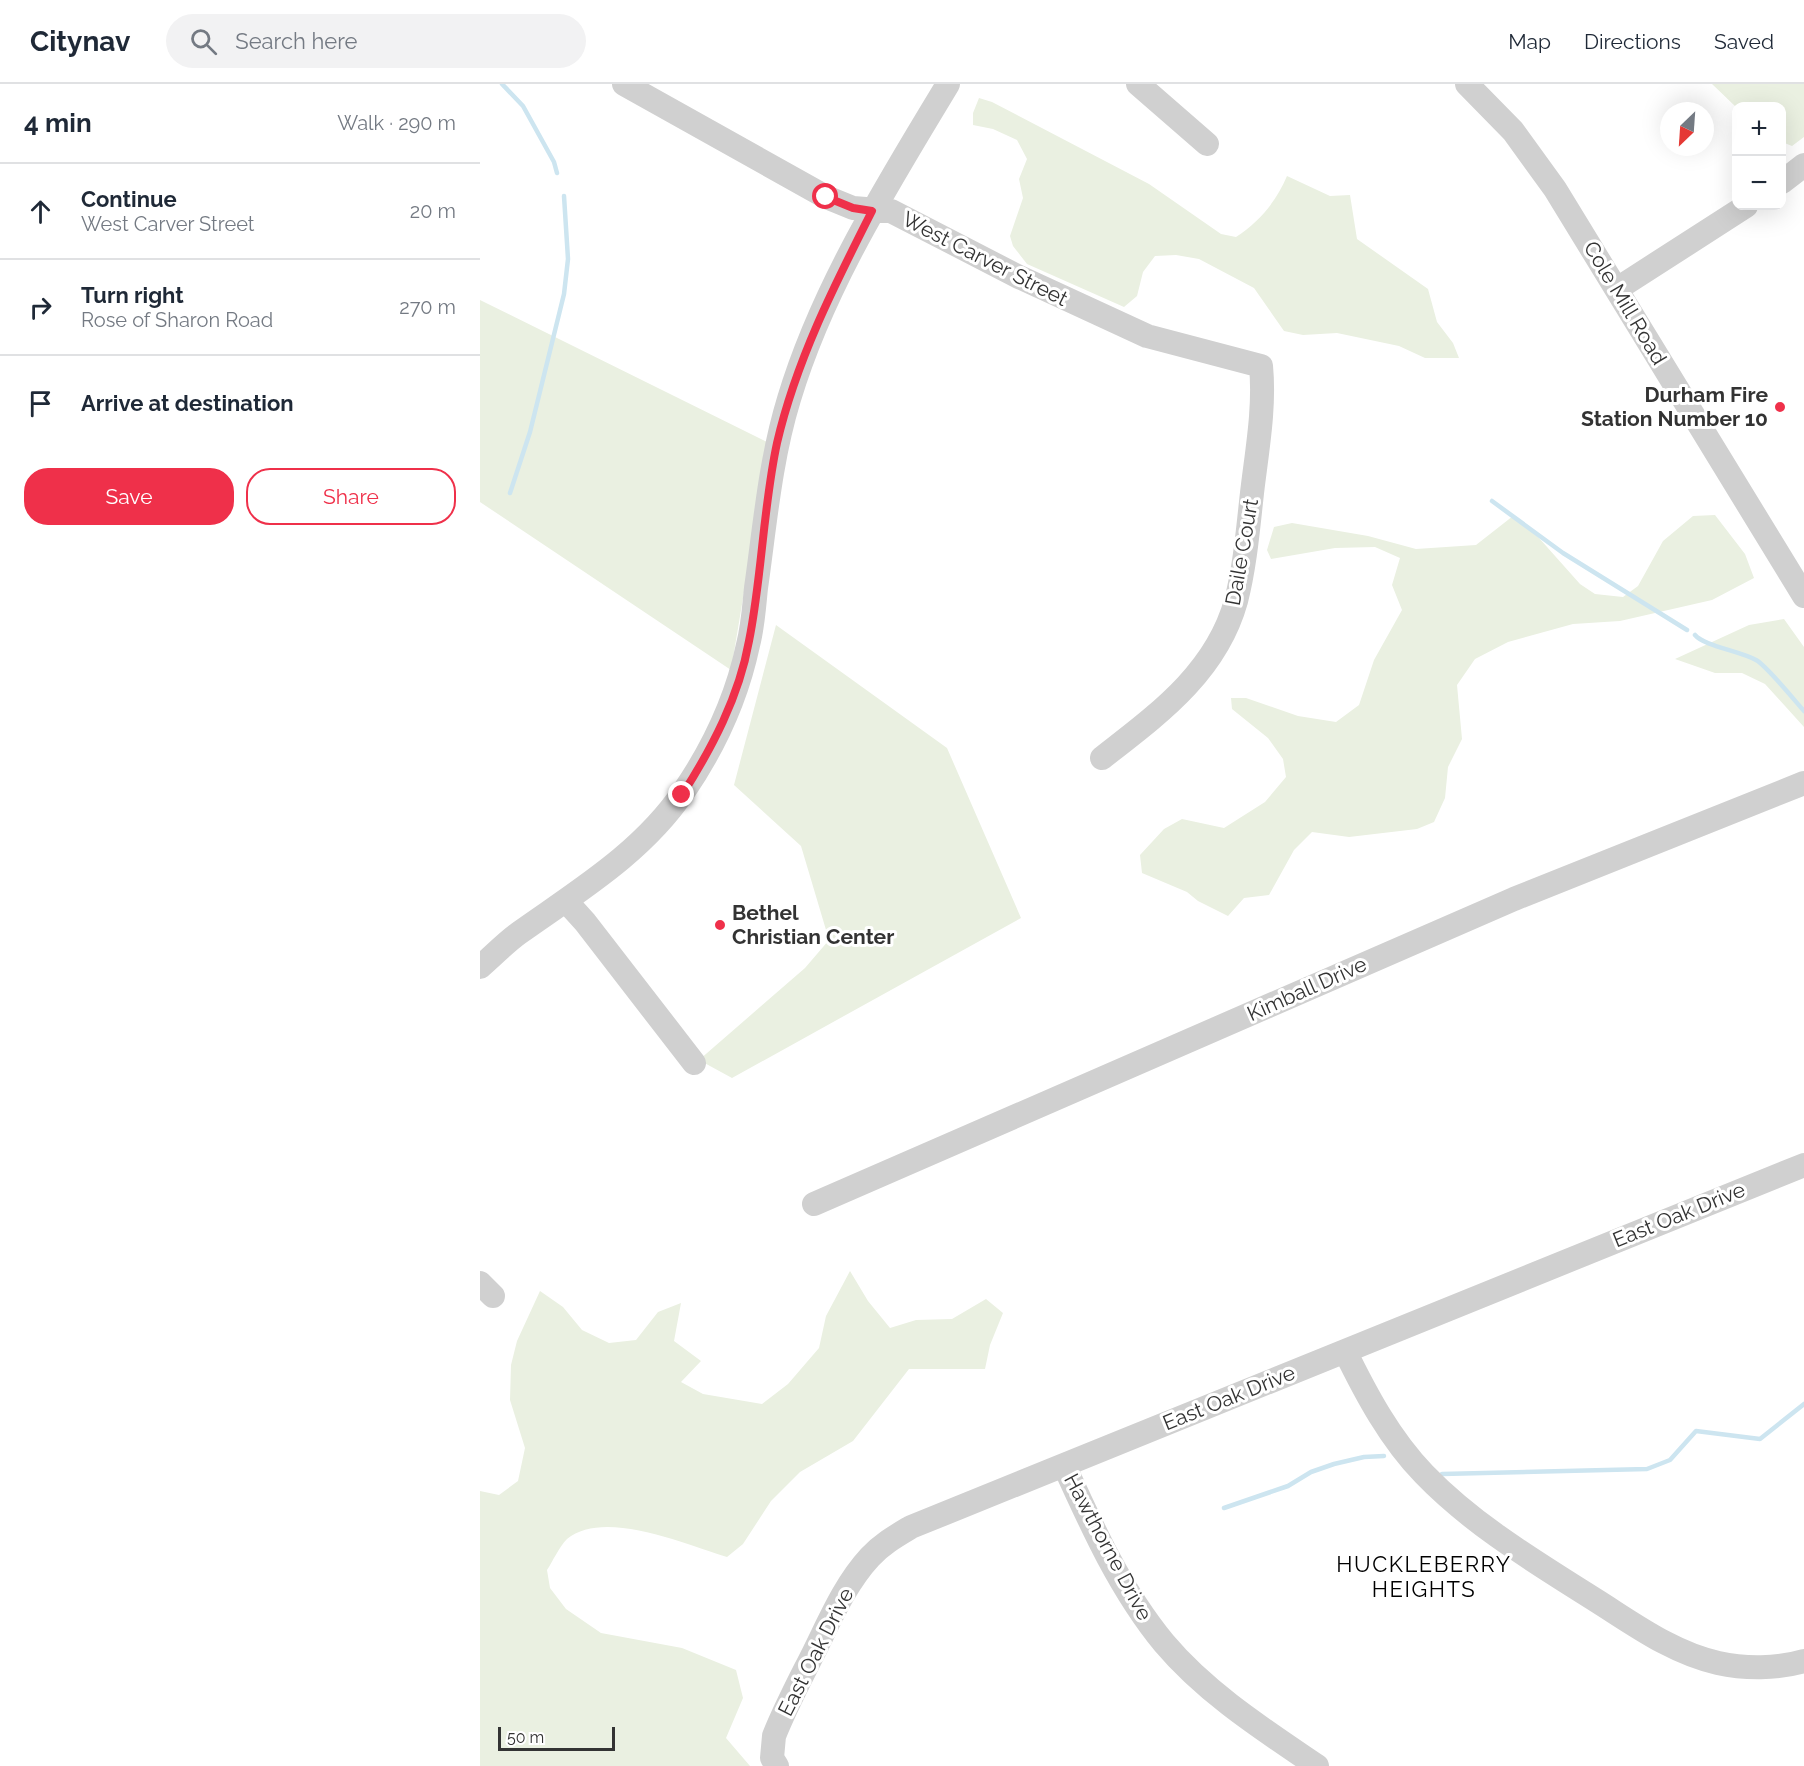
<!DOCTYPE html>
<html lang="en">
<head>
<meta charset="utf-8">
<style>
  :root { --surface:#fff; --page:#f2f2f3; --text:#1f2937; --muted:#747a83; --line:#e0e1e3; --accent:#ef304a }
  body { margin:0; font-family:Raleway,sans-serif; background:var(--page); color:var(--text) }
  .controls { position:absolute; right:18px; top:18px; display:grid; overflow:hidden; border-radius:12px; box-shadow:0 6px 24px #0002 }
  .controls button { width:54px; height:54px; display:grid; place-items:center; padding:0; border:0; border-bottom:2px solid var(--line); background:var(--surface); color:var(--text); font:30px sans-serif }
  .compass { position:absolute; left:1180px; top:18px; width:54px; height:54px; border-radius:50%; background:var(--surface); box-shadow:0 6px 24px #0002; rotate:205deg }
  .scale { position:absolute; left:18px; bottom:15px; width:117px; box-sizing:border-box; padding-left:6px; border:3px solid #333; border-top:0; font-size:16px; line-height:21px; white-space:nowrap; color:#333; -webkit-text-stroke:4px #fff; paint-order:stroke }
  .stop { position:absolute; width:18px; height:18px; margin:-14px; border:4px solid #ef304a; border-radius:50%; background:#fff }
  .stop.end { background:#ef304a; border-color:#fff; box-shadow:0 2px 6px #0008 }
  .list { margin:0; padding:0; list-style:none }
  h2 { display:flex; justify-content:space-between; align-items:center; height:78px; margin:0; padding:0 24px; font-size:26px }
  h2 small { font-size:20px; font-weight:400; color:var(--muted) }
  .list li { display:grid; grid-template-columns:39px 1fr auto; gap:18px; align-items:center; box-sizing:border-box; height:96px; padding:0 24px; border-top:2px solid var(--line) }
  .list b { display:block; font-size:22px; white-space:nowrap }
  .list p { margin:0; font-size:20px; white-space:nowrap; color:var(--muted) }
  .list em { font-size:20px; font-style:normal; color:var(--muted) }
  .actions { display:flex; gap:12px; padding:18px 24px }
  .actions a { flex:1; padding:14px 0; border:2px solid var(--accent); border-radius:24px; text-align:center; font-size:21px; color:var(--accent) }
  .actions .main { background:var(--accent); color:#fff }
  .icon { flex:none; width:33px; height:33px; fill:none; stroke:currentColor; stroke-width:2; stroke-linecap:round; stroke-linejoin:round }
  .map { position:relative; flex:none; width:1324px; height:1682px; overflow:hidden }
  header { display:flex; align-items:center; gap:36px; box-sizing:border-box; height:84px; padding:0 30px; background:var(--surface); border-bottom:2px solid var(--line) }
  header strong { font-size:28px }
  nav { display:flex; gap:33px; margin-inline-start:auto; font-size:21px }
  .search { width:420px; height:54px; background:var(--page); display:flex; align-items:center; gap:15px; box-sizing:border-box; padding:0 21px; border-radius:33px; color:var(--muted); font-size:22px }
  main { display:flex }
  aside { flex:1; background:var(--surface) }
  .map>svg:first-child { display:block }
  .green { fill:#eaf0e1 }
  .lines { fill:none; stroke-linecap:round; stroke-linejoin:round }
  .stream { stroke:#cde5f0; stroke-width:4.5 }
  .minor { stroke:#d0d0d0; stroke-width:24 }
  .route { stroke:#ef304a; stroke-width:8 }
  .poi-dot { fill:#ef304a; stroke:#fff; stroke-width:2 }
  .labels { text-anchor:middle; stroke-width:6; stroke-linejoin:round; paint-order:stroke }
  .street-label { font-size:21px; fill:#333; stroke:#fff }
  .poi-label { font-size:21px; font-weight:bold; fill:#333; stroke:#fff; text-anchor:end }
  .neighbourhood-label { font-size:22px; letter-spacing:1.5px; fill:#000; stroke:#fff }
</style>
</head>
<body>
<header>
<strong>Citynav</strong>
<div class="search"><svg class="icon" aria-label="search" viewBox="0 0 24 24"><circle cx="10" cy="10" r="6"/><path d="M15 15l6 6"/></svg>Search here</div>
<nav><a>Map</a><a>Directions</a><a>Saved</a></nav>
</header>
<main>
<aside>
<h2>4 min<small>Walk · 290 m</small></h2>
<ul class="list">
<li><svg class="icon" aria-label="ahead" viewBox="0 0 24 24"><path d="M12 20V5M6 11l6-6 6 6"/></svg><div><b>Continue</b><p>West Carver Street</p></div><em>20 m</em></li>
<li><svg class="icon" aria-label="right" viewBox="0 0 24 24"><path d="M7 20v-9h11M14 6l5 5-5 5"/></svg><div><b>Turn right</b><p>Rose of Sharon Road</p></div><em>270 m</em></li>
<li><svg class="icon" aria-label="arrive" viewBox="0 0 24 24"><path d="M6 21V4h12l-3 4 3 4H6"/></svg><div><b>Arrive at destination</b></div></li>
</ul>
<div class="actions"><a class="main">Save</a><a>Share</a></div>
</aside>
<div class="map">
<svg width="1324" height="1682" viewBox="0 0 1324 1682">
  <rect width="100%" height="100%" fill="#fff"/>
  <path class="green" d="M1232,0h92v53l-12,9 -10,-4v-36l-46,1z
    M499,14l13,4 157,82 72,50 15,3c23,-15 40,-35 51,-61l43,20 20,-1 7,44 71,50 9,33 16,21 6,15h-34l-26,-12 -62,-13 -34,2 -19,-4 -30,-43 -55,-29 -23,-4 -21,1 -12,16 -6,24 -13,11 -97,-43 -14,-18 -3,-10 13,-38 -4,-19 8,-20 -10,-19 -24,-11 -20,-4v-12z
    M0,216l289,143 -38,227 -251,-168z
    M1235,431l30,39 9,24 -42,22 -92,21 -47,3 -65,18 -33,17 -18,26 5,54 -14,28 -3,31 -11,24 -17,7 -68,8 -37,-5 -18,18 -25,45 -25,3 -16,18 -30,-15 -11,-9 -45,-19 -2,-18 24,-26 18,-10 42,9 41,-26 21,-25 -3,-18 -15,-21 -36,-29 -1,-11h15l52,18 38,6 23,-17 15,-45 28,-50 -10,-25 8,-27 -25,-11 -40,1 -64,11 -4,-9 7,-23 18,-4 76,13 48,13 60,-4 37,-29 26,22 41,46 15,10 28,3 15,-11 25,-45 30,-25z
    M1304,535l20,28v80l-39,-43 -23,-11h-27l-40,-14 74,-34z
    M296,541l171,123 74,170 -289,160 -33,-18 106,-92 24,-28 -28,-94 -67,-61z
    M370,1187l18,30 22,27 26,-8 36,-1 34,-20 17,14 -13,32 -5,24h-76l-56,72 -53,31 -29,29 -28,43 -16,13c-40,-12 -123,-49 -160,-18 -8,8 -14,22 -20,31l3,18 16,21 35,24 81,15 54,22 7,28 -17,40 24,28h-270v-275l19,4 19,-14 7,-33 -15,-48 1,-35 6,-24 23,-50 23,16 19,23 27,13 27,-3 22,-28 23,-9 -7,38 27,20 -20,21 22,12 59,10 26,-20 31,-36 7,-32z"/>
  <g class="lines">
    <path class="stream" d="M22,0l21,22 31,56 3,11
      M30,409l20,-61 34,-138 4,-35 -4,-63
      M1012,417l71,52 124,77
      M1215,551c9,11 45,16 61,25 11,6 38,40 48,51
      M962,1390l205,-5 23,-9 26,-29 64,8 44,-35
      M744,1424l64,-22 23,-14 23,-8 30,-7 20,-1"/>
    <path class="minor" d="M144,0l202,113 27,11 38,3 128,66 128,59 114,30c4,42 -4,84 -9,127 -4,36 -7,73 -16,108 -20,72 -79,114 -134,157
      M658,0l69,60
      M987,0l46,47 42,58 249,407
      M1302,98l22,-17
      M1137,205l129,-83
      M86,817l19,21 109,141
      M0,883c13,-11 25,-24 39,-34 59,-42 123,-80 165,-142 30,-44 53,-94 64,-146 5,-19 6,-38 8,-57 9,-63 14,-127 33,-189 34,-113 99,-215 159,-315
      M334,1120l700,-305 290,-116
      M0,1199l13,13
      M865,1267c21,43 45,88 79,123 49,51 113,89 173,127 38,24 76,52 121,62 27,6 59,6 86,-2
      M584,1381c28,62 57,126 100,178 42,50 100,87 153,123
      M297,1682l-5,-8 2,-22c11,-28 26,-56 40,-84 16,-32 31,-68 56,-95 12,-13 26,-21 41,-30l893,-362"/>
  </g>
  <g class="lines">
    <path class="route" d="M202,711c30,-47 57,-98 67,-154 13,-65 14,-133 28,-198 19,-82 57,-157 95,-232l-19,-3 -27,-11"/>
  </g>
  <g class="poi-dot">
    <circle cx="1300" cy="323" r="6"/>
    <circle cx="240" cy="841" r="6"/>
  </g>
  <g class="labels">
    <g class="street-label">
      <text transform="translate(505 175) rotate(27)" y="7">West Carver Street</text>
      <text transform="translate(1145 219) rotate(59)" y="7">Cole Mill Road</text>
      <text transform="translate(762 468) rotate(-80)" y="7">Daile Court</text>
      <text transform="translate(827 905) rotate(-24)" y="7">Kimball Drive</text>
      <text transform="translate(1199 1131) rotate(-22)" y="7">East Oak Drive</text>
      <text transform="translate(749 1314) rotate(-22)" y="7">East Oak Drive</text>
      <text transform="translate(628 1463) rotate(62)" y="7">Hawthorne Drive</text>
      <text transform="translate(336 1568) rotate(-63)" y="7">East Oak Drive</text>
    </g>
    <g class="poi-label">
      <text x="1288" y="318">Durham Fire<tspan x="1288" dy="24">Station Number 10</tspan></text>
      <text x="252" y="836" text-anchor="start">Bethel<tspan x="252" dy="24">Christian Center</tspan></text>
    </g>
    <g class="neighbourhood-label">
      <text x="944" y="1488">HUCKLEBERRY<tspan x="944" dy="25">HEIGHTS</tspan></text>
    </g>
  </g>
</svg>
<div class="controls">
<button>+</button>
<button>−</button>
</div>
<svg class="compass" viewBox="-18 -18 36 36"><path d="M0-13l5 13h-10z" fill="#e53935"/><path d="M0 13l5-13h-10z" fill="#747a83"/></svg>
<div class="scale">50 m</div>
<div class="stop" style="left:346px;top:113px"></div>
<div class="stop end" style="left:202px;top:711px"></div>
</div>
</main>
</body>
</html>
